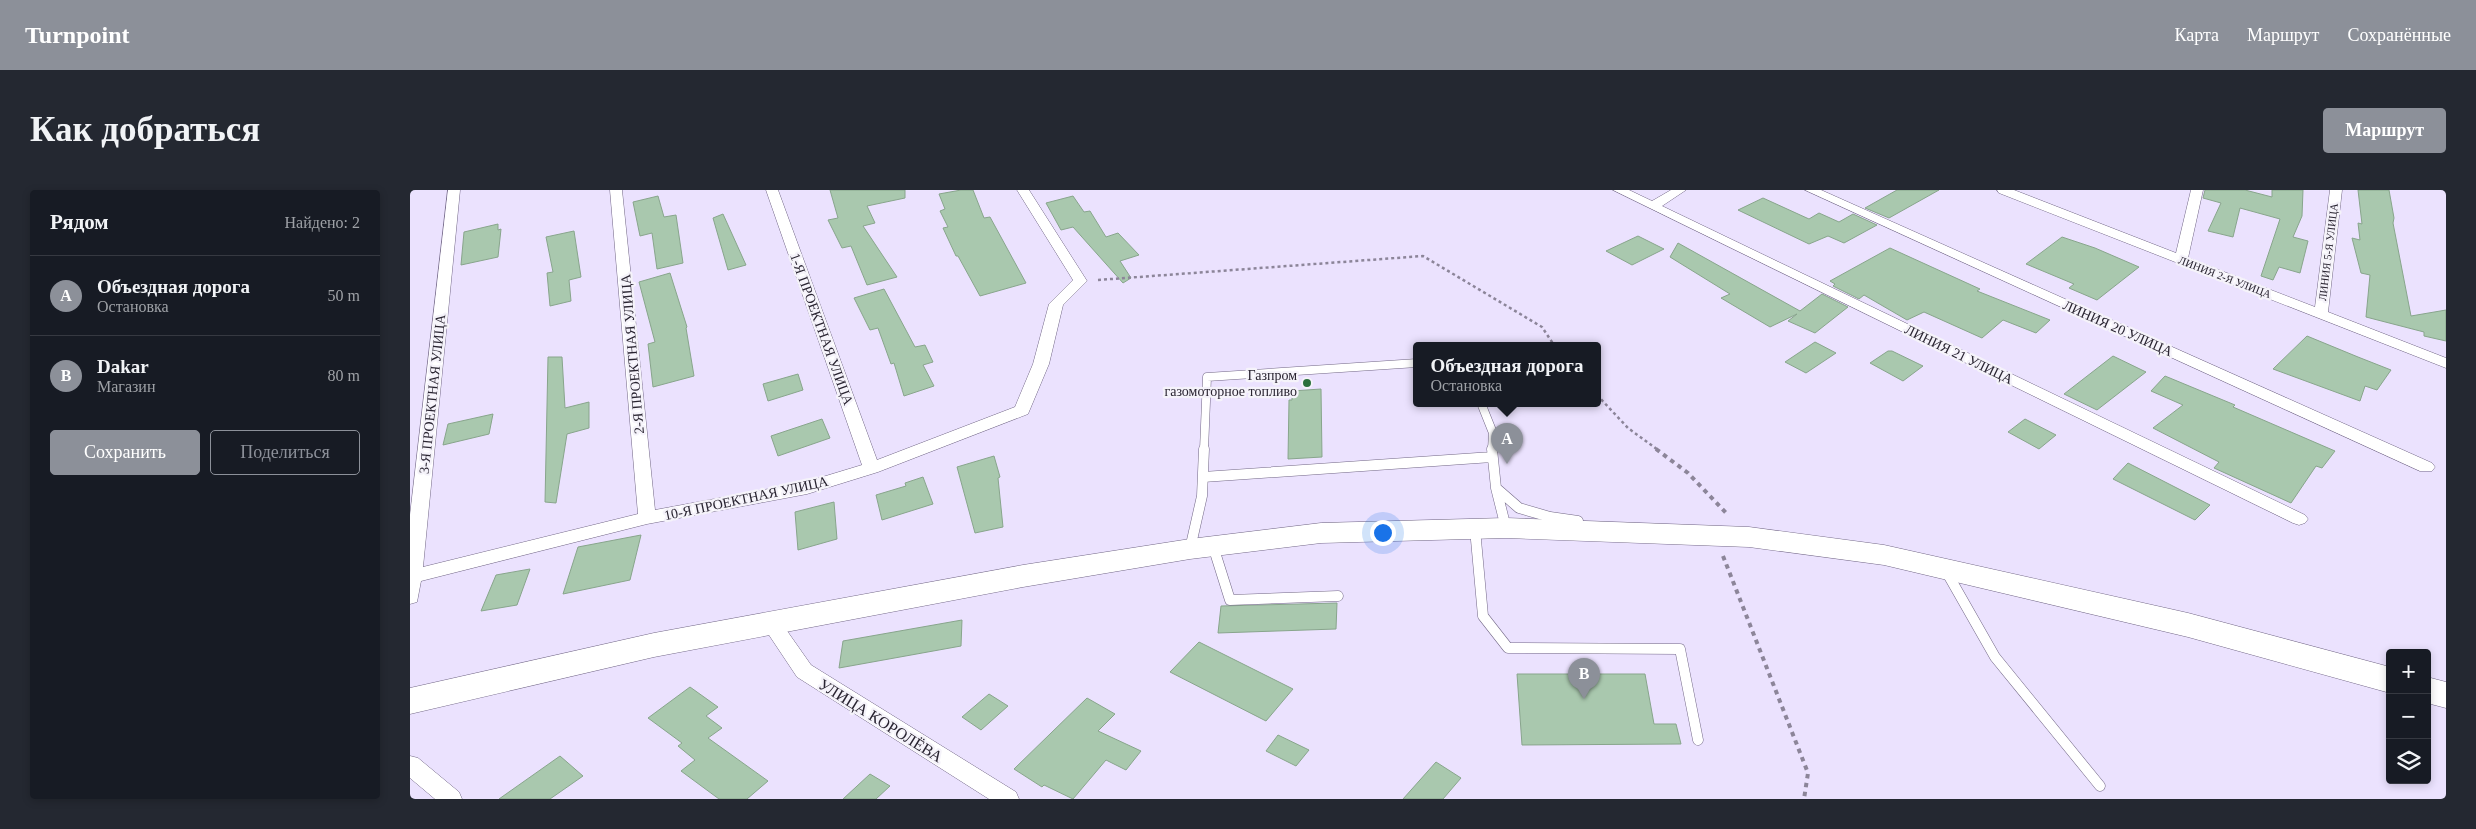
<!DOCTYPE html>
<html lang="ru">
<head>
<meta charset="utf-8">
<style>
  :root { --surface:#171b24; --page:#242831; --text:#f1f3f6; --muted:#9ea1a6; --line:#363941; --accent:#8c9099 }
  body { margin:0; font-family:Georgia,serif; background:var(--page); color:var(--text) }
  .controls { position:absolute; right:15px; bottom:15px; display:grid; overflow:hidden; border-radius:5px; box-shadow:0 2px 8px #0003 }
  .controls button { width:45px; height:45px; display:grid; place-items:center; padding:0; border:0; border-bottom:1px solid var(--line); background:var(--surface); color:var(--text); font:25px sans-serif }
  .you { position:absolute; left:972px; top:342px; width:18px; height:18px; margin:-12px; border:4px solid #fff; border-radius:50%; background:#1a73e8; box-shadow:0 0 0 8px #1a73e833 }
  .badge { display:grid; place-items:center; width:32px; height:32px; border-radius:50%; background:var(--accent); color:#fff; font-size:16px; font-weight:700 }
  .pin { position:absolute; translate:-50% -41px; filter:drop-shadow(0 1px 2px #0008) }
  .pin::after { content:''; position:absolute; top:26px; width:18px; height:15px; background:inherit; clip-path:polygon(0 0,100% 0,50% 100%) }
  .popup { position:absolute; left:1003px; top:152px; width:188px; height:65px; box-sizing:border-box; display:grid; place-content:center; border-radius:5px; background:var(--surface); filter:drop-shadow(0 1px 4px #0005); font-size:16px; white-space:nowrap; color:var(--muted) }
  .popup b { font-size:19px; color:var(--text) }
  .popup::after { content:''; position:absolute; left:50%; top:100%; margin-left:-10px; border:10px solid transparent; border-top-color:var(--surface) }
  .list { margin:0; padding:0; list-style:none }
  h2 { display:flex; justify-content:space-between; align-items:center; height:65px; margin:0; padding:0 20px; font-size:21px }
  h2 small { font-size:16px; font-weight:400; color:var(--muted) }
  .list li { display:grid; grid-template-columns:32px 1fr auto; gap:15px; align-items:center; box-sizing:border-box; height:80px; padding:0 20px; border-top:1px solid var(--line) }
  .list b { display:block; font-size:19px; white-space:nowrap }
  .list p { margin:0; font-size:16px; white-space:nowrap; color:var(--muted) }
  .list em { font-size:16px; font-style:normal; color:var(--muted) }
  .actions { display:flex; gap:10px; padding:15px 20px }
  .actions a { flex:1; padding:11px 0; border:1px solid var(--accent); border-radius:5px; text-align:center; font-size:18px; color:var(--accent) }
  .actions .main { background:var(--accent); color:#fff }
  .icon { flex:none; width:28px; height:28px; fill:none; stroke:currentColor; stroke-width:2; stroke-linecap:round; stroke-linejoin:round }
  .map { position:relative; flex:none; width:2036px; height:609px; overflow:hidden; border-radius:5px }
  header { display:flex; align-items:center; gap:30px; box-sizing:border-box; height:70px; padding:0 25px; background:var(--accent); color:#fff }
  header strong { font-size:24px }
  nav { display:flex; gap:28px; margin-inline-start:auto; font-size:18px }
  .intro { display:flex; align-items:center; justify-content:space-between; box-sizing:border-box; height:120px; padding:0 30px }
  h1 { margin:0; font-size:35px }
  .button { padding:12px 22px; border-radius:5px; background:var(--accent); color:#fff; font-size:18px; font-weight:700 }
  main { display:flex; gap:30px; padding:0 30px }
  aside { flex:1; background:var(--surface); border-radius:5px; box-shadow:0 2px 8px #0003 }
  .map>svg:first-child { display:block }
  .building { fill:#a9c8ae; stroke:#88a58c }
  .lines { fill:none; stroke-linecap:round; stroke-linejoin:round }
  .service-far1-casing { stroke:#726786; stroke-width:9 }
  .service-casing { stroke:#726786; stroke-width:11 }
  .minor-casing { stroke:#726786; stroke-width:1 }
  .primary-casing { stroke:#726786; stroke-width:1 }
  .path-far1 { stroke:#8c8599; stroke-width:2.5; stroke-dasharray:3 3; stroke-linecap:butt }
  .path { stroke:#8c8599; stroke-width:4; stroke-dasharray:4.5 4.5; stroke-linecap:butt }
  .service-far1 { stroke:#fff; stroke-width:8 }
  .service { stroke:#fff; stroke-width:10 }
  .minor { fill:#fff; fill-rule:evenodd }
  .primary { fill:#fff; fill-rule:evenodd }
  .poi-dot { fill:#2b703c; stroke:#f5f3fa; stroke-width:2 }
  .labels { text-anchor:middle; stroke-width:4.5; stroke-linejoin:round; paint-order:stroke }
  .far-street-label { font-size:11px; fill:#292431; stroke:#f5f3fa }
  .street-label { font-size:14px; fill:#292431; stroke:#f5f3fa }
  .poi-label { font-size:14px; fill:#292431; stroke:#f5f3fa; text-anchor:end }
  .near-street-label { font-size:16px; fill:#292431; stroke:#f5f3fa }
</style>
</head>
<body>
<header>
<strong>Turnpoint</strong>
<nav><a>Карта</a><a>Маршрут</a><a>Сохранённые</a></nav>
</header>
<div class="intro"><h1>Как добраться</h1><a class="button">Маршрут</a></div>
<main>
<aside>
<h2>Рядом<small>Найдено: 2</small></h2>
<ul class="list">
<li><span class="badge">A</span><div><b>Объездная дорога</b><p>Остановка</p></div><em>50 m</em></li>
<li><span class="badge">B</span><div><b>Dakar</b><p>Магазин</p></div><em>80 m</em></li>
</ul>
<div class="actions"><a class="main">Сохранить</a><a>Поделиться</a></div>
</aside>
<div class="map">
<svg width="2036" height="609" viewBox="0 0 2036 609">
  <rect width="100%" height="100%" fill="#ebe2fe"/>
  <path class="building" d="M420,0h75v8l-38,8 8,17 -12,3 34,51 -30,8 -16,-39 -9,2 -14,-28 10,-2z
    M551,0h12l11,28 6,-1 36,66 -46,13 -22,-40h-2l-13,-28 5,-1 -8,-16 5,-2 -6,-15z
    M1487,0h42l-50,28 -24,-10z
    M1795,0h40l27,7v-7h31l-1,26 -9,21 15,4 -8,32 -21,-6 -6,13 -12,-4 19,-57 -40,-11 -7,29 -25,-6 13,-28 -18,-5z
    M1948,0h31l5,28 -1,5 18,93 35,-6v31l-22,-5v-4l-58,-15 4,-42 -9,-2 -9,-35 8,2 -2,-17 4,1z
    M248,6l6,21 12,-2 7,48 -26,6 -5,-36 -12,3 -7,-34z
    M663,6l11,16 6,-1 16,26 12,-4 21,22 -19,6 11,17 -8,5 -50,-56 -12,3 -15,-27z
    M1353,8l46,21 10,-6 20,9 14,-8 24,11 -33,18 -16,-7 -19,8 -71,-34z
    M313,24l23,51 -18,5 -15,-52z
    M88,34v6l3,-1 -3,28 -37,8 3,-33z
    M164,41l7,46 -12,3 2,21 -21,5 -3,-33 6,-1 -7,-35z
    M1228,46l26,13 -32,16 -26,-14z
    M1652,47l33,11 44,19 -42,33 -28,-12 5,-4 -48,-20z
    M1268,53l122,68 22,-17 26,13 -33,26 -27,-12 9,-7 -27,13 -49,-29 9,-4 -60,-37z
    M1480,58l90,41 -3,2 73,29 -14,13 -33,-13 -21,18 -58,-26 -17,8 -43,-25 -5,4 -26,-13 2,-2 -5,-3z
    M260,83l17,54 -1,1 8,48 -41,11 -5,-43 7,-2 -16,-60z
    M474,99l31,58 10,-2 8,17 -10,3 11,21 -30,10 -10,-33 -3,1 -13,-36 -8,2 -16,-32z
    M1897,146l51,21 33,13 -14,20 -12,-4 -5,15 -87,-32z
    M1405,152l21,11 -30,20 -21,-11z
    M1478,161h4l31,15 -20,15 -33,-18z
    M1703,166l33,16 -49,38 -33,-16z
    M138,167h14l3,51 24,-6v26l-22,6 -11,69 -11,-1z
    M388,184l5,16 -35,11 -5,-17z
    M1755,186l70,29 -2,2 102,44 -13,17 -6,-2 -25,37 -77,-35 5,-6 -66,-34 30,-23 -32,-14z
    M911,199l1,68 -34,2 1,-59h3v-9z
    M83,224l-4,20 -46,11 5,-21z
    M412,229l8,19 -52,18 -7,-20z
    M1615,229l31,16 -17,14 -31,-17z
    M584,266l6,21 -2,1 5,49 -28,6 -18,-66z
    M1718,273l82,42 -15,15 -82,-41z
    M513,287l10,27 -51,16 -6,-25 30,-9 -1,-3z
    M424,312l3,37 -39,11 -3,-38z
    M231,345l-11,45 -67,14 15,-47z
    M120,379l-13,36 -36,6 15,-36z
    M927,413l-1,26 -118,4 3,-27z
    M552,430l-1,26 -122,22 4,-27z
    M789,452l94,47 -27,32 -96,-49z
    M1107,484h128l9,50h22l5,20 -159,1z
    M280,497l28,20 -12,9 16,12 -14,10 60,43 -21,18h-28l-38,-28 14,-11 -17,-14 4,-3 -34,-25z
    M579,504l19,12 -27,24 -19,-13z
    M677,508l28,16 -17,17 43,20 -15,19 -20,-10 -33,39 -29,-14 -2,2 -28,-18z
    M868,545l31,15 -13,16 -30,-15z
    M150,566l23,20 -33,23h-51z
    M1026,572l25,16 -18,21h-40z
    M460,584l20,12 -14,13h-33z"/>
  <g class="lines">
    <defs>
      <path id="service-far1" d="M1071,213l12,30 -1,17
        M794,260l3,-73 210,-14"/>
      <path id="service" d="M1082,259l4,39 10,40
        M793,287l289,-20
        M1086,298l23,20 31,9 28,4
        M1065,339l8,87 25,32 172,1 18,91
        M803,356l17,54 108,-4
        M780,359l12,-53 2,-47
        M1536,381l49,86 105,129"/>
      <path id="minor" d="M38,0h12l-37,377 215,-53 -28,-324h12l33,320 151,-28 56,-17 -96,-275h12l99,270 138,-53 18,-43 16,-60 24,-24 -56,-90h12l58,91 -24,24 -14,59 -21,50 -150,58 -71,22 -160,30 -226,57 -4,21 -7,2v-89z
        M1203,0h16l23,11 19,-11h15l-24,16 643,309 3,4 -3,4 -6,2 -6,-2z
        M1395,0h16l611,273 3,4 -3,4h-12z
        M1587,0h17l162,63 15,-63h12l-15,68 127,49 15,-117h12l-14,122 118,46v10l-447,-175z
        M361,425l7,3 33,47 205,127 3,7h-30l-192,-122 -36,-54 3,-5z
        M0,566l8,2 41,34 3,7h-27l-25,-21z"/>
      <path id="primary" d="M1096,328l243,9 135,18 304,68 202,54v26l-202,-56 -304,-72 -135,-18 -243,-9 -185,5 -131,16 -167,28 -369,70 -244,57v-26l244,-55 369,-68 167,-26 131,-16z
        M2017,487l19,5v26l-19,-5z"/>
    </defs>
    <use href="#service-far1" class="service-far1-casing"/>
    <use href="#service" class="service-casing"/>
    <use href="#minor" class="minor-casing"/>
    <use href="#primary" class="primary-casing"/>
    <path class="path-far1" d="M688,90l325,-24 119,71 12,18
      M1187,205l31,33 30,22"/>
    <path class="path" d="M1246,259l32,24 39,41
      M1313,366l85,217 -4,26"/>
    <use href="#service-far1" class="service-far1"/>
    <use href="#service" class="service"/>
    <use href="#minor" class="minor"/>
    <use href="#primary" class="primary"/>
  </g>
  <circle class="poi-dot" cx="897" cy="193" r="5"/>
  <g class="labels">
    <g class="far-street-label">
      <text transform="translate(1918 62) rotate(-83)" y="4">ЛИНИЯ 5-Я УЛИЦА</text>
      <text transform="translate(1815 87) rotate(21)" y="4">ЛИНИЯ 2-Я УЛИЦА</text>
    </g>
    <g class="street-label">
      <text transform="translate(1708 138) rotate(24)" y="5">ЛИНИЯ 20 УЛИЦА</text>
      <text transform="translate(412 139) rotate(70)" y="5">1-Я ПРОЕКТНАЯ УЛИЦА</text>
      <text transform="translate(222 164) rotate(-95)" y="5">2-Я ПРОЕКТНАЯ УЛИЦА</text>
      <text transform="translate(1549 164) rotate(26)" y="5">ЛИНИЯ 21 УЛИЦА</text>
      <text transform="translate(22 204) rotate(-84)" y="5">3-Я ПРОЕКТНАЯ УЛИЦА</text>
      <text transform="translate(336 308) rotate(-12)" y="5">10-Я ПРОЕКТНАЯ УЛИЦА</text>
    </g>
    <g class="poi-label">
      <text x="887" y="190">Газпром<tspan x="887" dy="16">газомоторное топливо</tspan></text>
    </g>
    <g class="near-street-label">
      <text transform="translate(471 530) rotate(32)" y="6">УЛИЦА КОРОЛЁВА</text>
    </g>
  </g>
</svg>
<div class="controls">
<button>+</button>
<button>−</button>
<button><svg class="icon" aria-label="layers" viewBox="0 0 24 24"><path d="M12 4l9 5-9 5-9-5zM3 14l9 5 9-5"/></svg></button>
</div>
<div class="you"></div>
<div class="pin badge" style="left:1097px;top:274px">A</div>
<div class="popup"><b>Объездная дорога</b>Остановка</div>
<div class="pin badge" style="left:1174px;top:509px">B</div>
</div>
</main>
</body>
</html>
